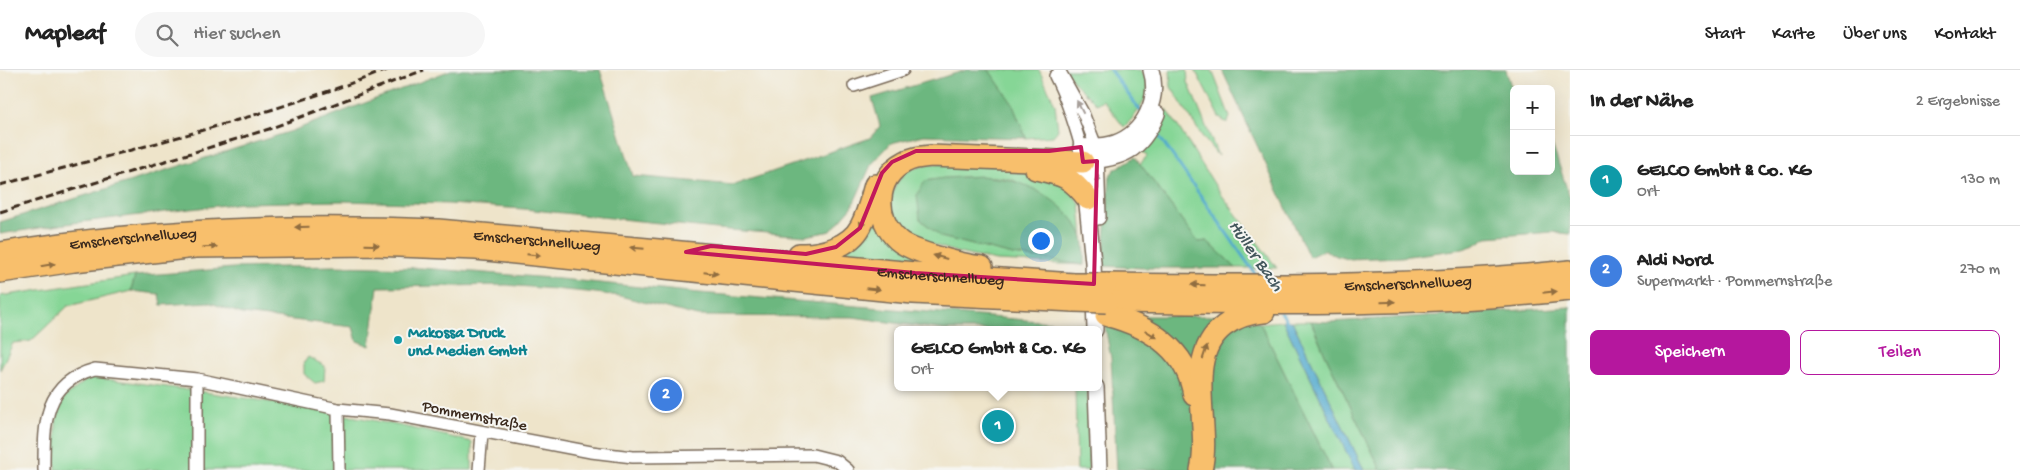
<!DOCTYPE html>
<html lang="de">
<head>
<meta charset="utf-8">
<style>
  :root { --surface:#fff; --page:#f6f6f6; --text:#222; --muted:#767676; --line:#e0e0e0; --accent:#b5179e }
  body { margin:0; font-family:"Gochi Hand",sans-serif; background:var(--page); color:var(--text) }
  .controls { position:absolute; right:15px; top:15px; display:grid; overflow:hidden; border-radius:8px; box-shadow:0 5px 20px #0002 }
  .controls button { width:45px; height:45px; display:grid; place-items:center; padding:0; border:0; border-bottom:1px solid var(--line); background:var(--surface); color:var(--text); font:25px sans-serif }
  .you { position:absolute; left:1040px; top:170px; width:18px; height:18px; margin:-12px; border:4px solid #fff; border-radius:50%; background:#1a73e8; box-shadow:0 0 0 8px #1a73e833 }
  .badge { display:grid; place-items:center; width:32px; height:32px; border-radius:50%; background:var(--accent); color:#fff; font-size:16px; font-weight:700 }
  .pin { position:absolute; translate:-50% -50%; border:2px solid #fff; box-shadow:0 1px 5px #0006 }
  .popup { position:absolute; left:894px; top:256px; width:208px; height:65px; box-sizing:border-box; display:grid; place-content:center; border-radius:8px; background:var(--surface); filter:drop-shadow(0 1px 4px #0005); font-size:16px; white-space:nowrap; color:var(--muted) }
  .popup b { font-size:19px; color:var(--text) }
  .popup::after { content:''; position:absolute; left:50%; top:100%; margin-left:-10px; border:10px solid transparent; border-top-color:var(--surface) }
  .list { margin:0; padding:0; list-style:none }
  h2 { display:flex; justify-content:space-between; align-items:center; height:65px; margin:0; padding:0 20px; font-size:21px }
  h2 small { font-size:16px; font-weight:400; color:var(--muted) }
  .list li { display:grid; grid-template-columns:32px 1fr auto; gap:15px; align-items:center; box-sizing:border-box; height:90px; padding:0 20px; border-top:1px solid var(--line) }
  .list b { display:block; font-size:19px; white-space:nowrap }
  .list p { margin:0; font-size:16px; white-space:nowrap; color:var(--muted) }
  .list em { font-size:16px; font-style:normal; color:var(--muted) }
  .actions { display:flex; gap:10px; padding:15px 20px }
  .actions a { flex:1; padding:11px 0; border:1px solid var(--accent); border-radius:8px; text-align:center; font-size:18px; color:var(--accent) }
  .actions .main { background:var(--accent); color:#fff }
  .icon { flex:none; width:28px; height:28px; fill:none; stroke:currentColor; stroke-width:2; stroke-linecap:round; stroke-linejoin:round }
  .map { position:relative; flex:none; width:1570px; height:400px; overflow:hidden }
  header { display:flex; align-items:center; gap:30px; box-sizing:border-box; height:70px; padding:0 25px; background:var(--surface); border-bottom:1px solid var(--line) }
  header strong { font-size:24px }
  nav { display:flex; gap:28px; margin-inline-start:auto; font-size:18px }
  .search { width:350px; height:45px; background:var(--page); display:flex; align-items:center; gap:12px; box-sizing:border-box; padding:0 18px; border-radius:28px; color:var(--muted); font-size:19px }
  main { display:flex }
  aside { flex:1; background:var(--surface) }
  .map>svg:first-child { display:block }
  .green { fill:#86d696; stroke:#60805a }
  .forest { fill:#6cb77f; stroke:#54704e }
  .water { fill:#50a9cd; stroke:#466a76 }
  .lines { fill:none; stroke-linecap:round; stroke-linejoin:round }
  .stream { stroke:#50a9cd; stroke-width:3 }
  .minor-casing { stroke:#7a6b5a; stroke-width:14 }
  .tertiary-casing { stroke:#7a6b5a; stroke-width:18 }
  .motorway-casing { stroke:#7a6b5a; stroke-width:24 }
  .minor { stroke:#fff; stroke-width:11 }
  .tertiary { stroke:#fff; stroke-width:15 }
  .motorway { stroke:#f8bf6c; stroke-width:21 }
  .rail { stroke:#3b2a1e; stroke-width:3; stroke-dasharray:8 4; stroke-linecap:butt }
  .motorway-bridge-casing { stroke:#7a6b5a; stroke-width:24; stroke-linecap:butt }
  .motorway-bridge { stroke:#f8bf6c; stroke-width:21 }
  .oneway { fill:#a79f9a }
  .oneway2 { fill:#906d41 }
  .marked { fill:none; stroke:#c2185b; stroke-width:4; stroke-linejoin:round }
  .culture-dot { fill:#0f9aa8; stroke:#f6f6f2; stroke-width:2 }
  .labels { text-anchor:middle; stroke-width:4; stroke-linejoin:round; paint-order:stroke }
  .street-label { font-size:16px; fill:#3b2a1e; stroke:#f6f6f2 }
  .culture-label { font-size:16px; font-weight:bold; fill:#0d838f; stroke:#f6f6f2; text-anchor:start }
  .water-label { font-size:18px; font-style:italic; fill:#42565b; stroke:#f6f6f2 }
</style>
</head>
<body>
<header>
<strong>Mapleaf</strong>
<div class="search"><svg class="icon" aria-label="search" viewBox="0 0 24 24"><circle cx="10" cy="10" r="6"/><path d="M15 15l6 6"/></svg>Hier suchen</div>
<nav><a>Start</a><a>Karte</a><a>Über uns</a><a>Kontakt</a></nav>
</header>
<main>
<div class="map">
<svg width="1570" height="400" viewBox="0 0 1570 400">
  <rect width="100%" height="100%" fill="#f6f6f2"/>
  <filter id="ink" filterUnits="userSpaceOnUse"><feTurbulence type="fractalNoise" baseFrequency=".02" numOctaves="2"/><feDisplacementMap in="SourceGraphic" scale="10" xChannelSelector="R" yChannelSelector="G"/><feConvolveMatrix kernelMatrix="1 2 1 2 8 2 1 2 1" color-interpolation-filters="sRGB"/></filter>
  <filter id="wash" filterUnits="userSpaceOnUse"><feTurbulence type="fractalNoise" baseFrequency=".0096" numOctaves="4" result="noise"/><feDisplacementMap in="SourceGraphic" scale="20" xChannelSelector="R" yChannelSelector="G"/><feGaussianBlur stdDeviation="1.12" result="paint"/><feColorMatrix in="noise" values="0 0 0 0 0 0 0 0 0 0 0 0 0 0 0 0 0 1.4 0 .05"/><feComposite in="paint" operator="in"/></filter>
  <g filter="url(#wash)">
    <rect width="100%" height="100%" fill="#eee4ca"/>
    <path class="green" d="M988,0h51l16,34 3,26 -5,6 -27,2 -15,-36z
      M1065,0h75c2,3 6,7 7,11 4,16 -12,36 -23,46l-21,-27 -7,4 -22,-22z
      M1170,0h17l1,12 30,74 -16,-20 -31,-49z
      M1195,0h17l18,47 -2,5h-3l-6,-5z
      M1167,39l51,81 59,78h-41l-29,-27 -9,1 -58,-78 7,-8 -5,-4 19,-25z
      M930,94l69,1 65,16 16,23 3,35 -4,-10c-18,-14 -43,-36 -62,-47 -18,-10 -72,-4 -92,-1l-5,38 21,18 72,18 71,10 -88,-4 -37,-8 -49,-16 -10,-8 -9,-18v-13l5,-14 11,-14z
      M870,147l62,43 -93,-8z
      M135,206l-4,15 -63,15 -37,35 -18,2 -13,27v-74z
      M1283,251l72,149h-23l-72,-147z
      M1292,251h19l14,33 56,116h-17z
      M308,287l17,9 -1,15 -9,2 -11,-9v-11z
      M90,307c128,16 256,34 382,65v28h-416v-48l8,-24z
      M1075,317h12l2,83h-12z"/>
    <path class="forest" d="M451,0h149l33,106 101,9 136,-47 10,-12 -8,-28 95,-28h22l23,33 14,35 -102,-3 -33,8 -20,22 -19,42 -21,24 -25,5 -89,-7 -193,-20 -75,-5 -106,-3 -102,2 -168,20 -73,11v-12l292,-91z
      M1222,0h284l8,26v75h37v-30l19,57v36l-18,-2 -65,5 -12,8 -12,4 -62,8 -53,2 -11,-3 -13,-6 -15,7z
      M1135,87l63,85 9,-1 29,27h-93l-40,-2 7,-90 4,-6z
      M982,106c11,2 23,2 34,6 25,7 59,30 67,56 2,8 1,18 1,27l-71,-10 -72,-18 -21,-18 -3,-24 8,-14 19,-3z
      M335,196l86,2 129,10 150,15 386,32v5h-142l-91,-13 -156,-1 -77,-20 -33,-4 -80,-7 -129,2 -8,59 -13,-5 -4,-14 -111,-13 -34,-12 -47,3 -2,-11 -28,-3 4,-15 98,-8z
      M1570,237v163h-189l-56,-116 -14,-33 20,1z
      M1120,246h115l25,7 72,147h-215l-6,-111 -6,-33z"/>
    <path class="water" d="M1283,251h9l72,149h-9z"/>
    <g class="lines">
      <path class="stream" d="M1110,0l33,44
        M1154,59l104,149
        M1281,242l7,11"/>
    </g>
  </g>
  <g filter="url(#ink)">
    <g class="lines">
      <defs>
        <path id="minor" d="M1059,0l24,43 13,33
          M1055,6c12,23 19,46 26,71
          M854,16l49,-16
          M338,339l1,61
          M44,400c0,-46 -1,-87 51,-101l102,10 141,30 52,5 201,38 42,5 180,-2 24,6 11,9
          M197,400v-91
          M479,400l3,-37"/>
        <path id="tertiary" d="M1096,82l2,65
          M1083,92c39,-3 58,-10 74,-48
          M1095,260l-2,-68 -12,-115c11,-1 23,0 34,-4 29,-10 45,-44 36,-73
          M1096,317l3,83"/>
        <g id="motorway">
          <path d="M1036,99c27,6 34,7 52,30"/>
          <path id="s1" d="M0,183c145,-24 291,-29 438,-23l477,43 159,11"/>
          <path d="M799,184c22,1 51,-7 62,-28 7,-13 10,-27 14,-41"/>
          <path d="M982,197c-18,-2 -71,-15 -84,-27 -24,-21 -24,-62 7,-78 8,-5 17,-5 26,-6l152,6"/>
          <path d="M0,202l74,-11 121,-14 178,-2 103,4 437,44 161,8"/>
          <path id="s2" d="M1106,214c155,2 310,3 464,-13"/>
          <path d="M1106,232c155,2 310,5 464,-12"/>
          <path d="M1106,245c43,11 81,34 88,80"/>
          <path d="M1201,400c11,-45 -19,-112 23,-144 12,-9 25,-13 40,-14"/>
        </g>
      </defs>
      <use href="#minor" class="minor-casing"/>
      <use href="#tertiary" class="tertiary-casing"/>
      <use href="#motorway" class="motorway-casing"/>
      <use href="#minor" class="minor"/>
      <use href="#tertiary" class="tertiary"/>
      <use href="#motorway" class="motorway"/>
      <path class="rail" d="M0,115c130,-35 261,-67 387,-115
        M0,142l269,-83 155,-59"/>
      <defs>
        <path id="motorway-bridge" d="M1074,214h32
          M1074,231l32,1"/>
      </defs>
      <use href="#motorway-bridge" class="motorway-bridge-casing"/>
      <use href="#motorway-bridge" class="motorway-bridge"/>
    </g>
    <defs><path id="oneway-solid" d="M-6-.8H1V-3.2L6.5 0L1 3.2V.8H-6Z" transform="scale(1.25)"/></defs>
    <g class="oneway">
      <use href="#oneway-solid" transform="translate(1080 37) rotate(-117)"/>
      <use href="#oneway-solid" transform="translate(1098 112) rotate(-92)"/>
    </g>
    <g class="oneway2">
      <use href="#oneway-solid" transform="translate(863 151) rotate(115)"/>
      <use href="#oneway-solid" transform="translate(302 157) rotate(179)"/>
      <use href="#oneway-solid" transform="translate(372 175) rotate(1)"/>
      <use href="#oneway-solid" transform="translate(210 177) rotate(-1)"/>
      <use href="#oneway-solid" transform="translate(637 178) rotate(-175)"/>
      <use href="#oneway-solid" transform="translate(534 185) rotate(6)"/>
      <use href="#oneway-solid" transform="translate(940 187) rotate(-165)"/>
      <use href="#oneway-solid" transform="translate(48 195) rotate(-9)"/>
      <use href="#oneway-solid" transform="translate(711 203) rotate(6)"/>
      <use href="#oneway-solid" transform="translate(1198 215) rotate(-179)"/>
      <use href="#oneway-solid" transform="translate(873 219) rotate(6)"/>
      <use href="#oneway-solid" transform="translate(1550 222) rotate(-6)"/>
      <use href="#oneway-solid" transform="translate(1388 232) rotate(-1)"/>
      <use href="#oneway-solid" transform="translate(1151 264) rotate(32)"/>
      <use href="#oneway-solid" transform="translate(1205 282) rotate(-72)"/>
    </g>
  </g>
  <path class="marked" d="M1081,77l2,15 14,-1 -3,123 -179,-11 -229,-21 25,-6 95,8 30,-7 24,-19 22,-55 10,-11 24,-11h133z"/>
  <circle class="culture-dot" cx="398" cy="270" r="5"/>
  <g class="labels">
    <g class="street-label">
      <text dy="6" stroke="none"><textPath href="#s1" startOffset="134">Emscherschnellweg</textPath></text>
      <text dy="6" stroke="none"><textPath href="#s1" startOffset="539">Emscherschnellweg</textPath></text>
      <text dy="6" stroke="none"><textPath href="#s1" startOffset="944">Emscherschnellweg</textPath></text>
      <text dy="6" stroke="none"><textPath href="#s2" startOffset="302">Emscherschnellweg</textPath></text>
      <text transform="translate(475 344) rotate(11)" y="6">Pommernstraße</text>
    </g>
    <g class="culture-label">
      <text x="408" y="267">Makossa Druck<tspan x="408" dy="18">und Medien GmbH</tspan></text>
    </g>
    <g class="water-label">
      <text transform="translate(1257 185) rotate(55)" y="6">Hüller Bach</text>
    </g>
  </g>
</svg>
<div class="controls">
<button>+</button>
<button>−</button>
</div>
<div class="you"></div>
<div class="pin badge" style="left:998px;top:356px;background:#0f9aa8">1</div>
<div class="popup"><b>GELCO GmbH &amp; Co. KG</b>Ort</div>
<div class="pin badge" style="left:666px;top:325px;background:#3f7fe0">2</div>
</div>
<aside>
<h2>In der Nähe<small>2 Ergebnisse</small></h2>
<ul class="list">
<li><span class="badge" style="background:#0f9aa8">1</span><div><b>GELCO GmbH &amp; Co. KG</b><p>Ort</p></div><em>130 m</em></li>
<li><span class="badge" style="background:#3f7fe0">2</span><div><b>Aldi Nord</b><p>Supermarkt · Pommernstraße</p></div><em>270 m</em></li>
</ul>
<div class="actions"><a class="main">Speichern</a><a>Teilen</a></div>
</aside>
</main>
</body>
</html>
